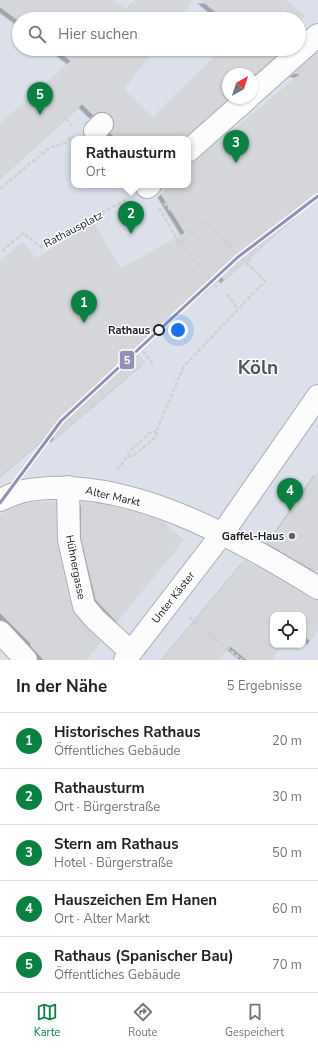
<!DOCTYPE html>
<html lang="de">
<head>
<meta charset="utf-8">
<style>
  :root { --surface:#fff; --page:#f2f2f2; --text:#202124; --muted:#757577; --line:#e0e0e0; --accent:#0b8043 }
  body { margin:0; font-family:"Nunito Sans",sans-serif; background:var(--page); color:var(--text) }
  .controls { position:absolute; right:12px; bottom:12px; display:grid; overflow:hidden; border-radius:8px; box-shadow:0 1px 3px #0004 }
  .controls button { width:36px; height:36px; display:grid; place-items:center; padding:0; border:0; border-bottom:1px solid var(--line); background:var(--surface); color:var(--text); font:20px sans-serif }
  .compass { position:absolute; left:222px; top:68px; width:36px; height:36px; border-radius:50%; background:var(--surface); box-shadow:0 1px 3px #0004; rotate:39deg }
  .you { position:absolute; left:178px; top:330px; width:14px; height:14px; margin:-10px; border:3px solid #fff; border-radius:50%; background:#1a73e8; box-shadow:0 0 0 6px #1a73e833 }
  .badge { display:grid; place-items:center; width:26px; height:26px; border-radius:50%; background:var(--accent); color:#fff; font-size:13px; font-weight:700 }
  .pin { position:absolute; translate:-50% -33px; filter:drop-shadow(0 1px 2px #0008) }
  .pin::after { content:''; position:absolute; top:21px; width:14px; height:12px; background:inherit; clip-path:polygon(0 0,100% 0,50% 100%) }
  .popup { position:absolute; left:71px; top:136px; width:120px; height:52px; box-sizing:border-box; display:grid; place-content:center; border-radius:8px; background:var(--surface); filter:drop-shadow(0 1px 3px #0005); font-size:13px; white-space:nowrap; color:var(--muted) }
  .popup b { font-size:15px; color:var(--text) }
  .popup::after { content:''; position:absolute; left:50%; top:100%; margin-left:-8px; border:8px solid transparent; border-top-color:var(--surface) }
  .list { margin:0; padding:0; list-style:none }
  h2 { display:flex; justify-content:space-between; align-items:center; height:52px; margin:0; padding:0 16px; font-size:17px }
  h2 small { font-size:13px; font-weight:400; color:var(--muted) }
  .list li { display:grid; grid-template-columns:26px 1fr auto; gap:12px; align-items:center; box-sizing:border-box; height:56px; padding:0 16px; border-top:1px solid var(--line) }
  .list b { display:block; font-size:15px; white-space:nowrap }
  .list p { margin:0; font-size:13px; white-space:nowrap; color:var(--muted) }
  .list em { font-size:13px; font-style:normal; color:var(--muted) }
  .icon { flex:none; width:22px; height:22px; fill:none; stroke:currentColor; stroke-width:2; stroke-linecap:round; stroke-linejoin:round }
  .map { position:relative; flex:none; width:318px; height:660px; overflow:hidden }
  .search { position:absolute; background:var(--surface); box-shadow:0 1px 3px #0004; left:12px; right:12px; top:12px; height:44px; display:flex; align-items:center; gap:10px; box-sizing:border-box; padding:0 14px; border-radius:22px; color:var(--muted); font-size:15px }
  .sheet { height:332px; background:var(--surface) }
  nav { display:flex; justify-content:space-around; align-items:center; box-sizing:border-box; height:56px; border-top:1px solid var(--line); background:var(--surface); font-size:11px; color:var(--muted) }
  nav a { display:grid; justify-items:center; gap:2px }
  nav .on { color:var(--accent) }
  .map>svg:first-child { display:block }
  .built { fill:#dbe0eb; fill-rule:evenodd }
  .building { fill:#d5d6da; filter:url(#shadow) }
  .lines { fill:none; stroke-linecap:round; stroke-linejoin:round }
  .minor-casing { stroke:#abadb1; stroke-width:24 }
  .path { stroke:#d0d0d2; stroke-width:2.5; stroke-dasharray:4 2; stroke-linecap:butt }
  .minor { stroke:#fcfcfd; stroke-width:22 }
  .tram-1-casing { stroke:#fff; stroke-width:6 }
  .tram-1 { stroke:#948fb8; stroke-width:3 }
  .stop-dot { fill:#fff; stroke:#17191c; stroke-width:2 }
  .poi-dot { fill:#626468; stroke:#fff; stroke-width:1.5 }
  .labels { text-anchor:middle; stroke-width:3; stroke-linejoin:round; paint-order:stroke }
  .street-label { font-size:11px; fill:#17191c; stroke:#fff }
  .stop-label { font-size:11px; font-weight:bold; fill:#17191c; stroke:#fff; text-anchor:end }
  .poi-label { font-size:11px; font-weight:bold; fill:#17191c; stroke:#fff; text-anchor:end }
  .town-label { font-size:19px; font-weight:bold; fill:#50545c; stroke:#fff }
  .line-badge { stroke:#fff; stroke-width:1.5 }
  .badge-label { font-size:11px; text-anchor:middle; font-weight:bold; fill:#fff }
</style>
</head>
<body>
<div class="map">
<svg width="318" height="660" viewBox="0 0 318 660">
  <defs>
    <filter id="shadow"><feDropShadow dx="-3.5" dy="3.5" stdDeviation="0" flood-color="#0004"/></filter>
  </defs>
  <rect width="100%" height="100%" fill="#eceef4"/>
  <path class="built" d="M0,0h318v660h-318zM19,19h280v30h-280zM228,74h24v24h-24zM74,139h114v46h-114zM273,615h30v30h-30z"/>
  <path class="building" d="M0,0h114l13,10 8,-10h58l-16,19h-158v2l-19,-14z
    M201,0h85l19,16 -6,6v-3h-75z
    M55,49h100l-31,40 29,29 70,-69h61l-28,25h-28v25l-45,40h-67l-6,-6 4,-6v-6l-3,-6 -6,-3h-7l-5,3 -11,-11 -82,74v-54l71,-63z
    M318,52v144l-94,84 -2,-3 -87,74 10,11 -91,77 -4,-5 -50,42v-215l23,-19 13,16 58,-35 27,45 64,-35 -24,-39 11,-9h16v-22l8,-3 32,-28v3l72,-61h-7z
    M318,471v102l-50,-29z
    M56,501l1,42 15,66 14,18 15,15 -15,18h-42l-14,-15 1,-1 -31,-31v-99l25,-11z
    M81,502l17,1 37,9 27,9 22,19 -67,82 -21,-22 -15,-62z
    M245,560l67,39 6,1v30l-7,11 -8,-5v-21h-30v30h8l-9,15h-25l-17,-14 -11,14h-57z"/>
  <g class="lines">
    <defs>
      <path id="minor" d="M252,94l66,-59
        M95,131l7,-7
        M188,151l60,-53
        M147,187l3,-2
        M68,487l1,53 15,66 11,13 36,33
        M0,500c7,-3 15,-7 23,-9 100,-19 213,47 295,97
        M0,632l26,28
        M125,660l97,-126 96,-138"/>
    </defs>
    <use href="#minor" class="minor-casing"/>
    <path class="path" d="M66,119l6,7
      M0,189l49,-41 16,-5 8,-7
      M164,203l9,10
      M159,208l20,35 38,44
      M185,229l5,5
      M2,251l21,-18 18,14 86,-48
      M246,258l3,4 3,-8
      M227,294l10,14 -8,-12
      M143,351l10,13
      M128,456h5l24,-20 -1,-4 28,-66 81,-85 -48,-47 -10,-12 -28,21
      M117,470l11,-14 1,-4 23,-21 4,1
      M189,617l53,43"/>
    <use href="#minor" class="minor"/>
    <defs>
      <path id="tram-1" d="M0,503l61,-82 177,-164 80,-61"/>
    </defs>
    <use href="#tram-1" class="tram-1-casing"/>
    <use href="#tram-1" class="tram-1"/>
  </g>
  <circle class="stop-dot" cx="159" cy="330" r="5"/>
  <circle class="poi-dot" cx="292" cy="536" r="4"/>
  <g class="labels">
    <g class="street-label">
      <text transform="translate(73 229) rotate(-28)" y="4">Rathausplatz</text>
      <text transform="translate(113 496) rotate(13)" y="4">Alter Markt</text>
      <text transform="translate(76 567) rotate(79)" y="4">Hühnergasse</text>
      <text transform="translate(173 597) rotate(-52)" y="4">Unter Käster</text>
    </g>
    <g class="stop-label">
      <text x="150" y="334">Rathaus</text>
    </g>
    <g class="poi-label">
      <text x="284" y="540">Gaffel-Haus</text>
    </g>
    <g class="town-label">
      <text x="258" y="374">Köln</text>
    </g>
  </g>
  <rect class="line-badge" x="119" y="350" width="16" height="20" rx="4" fill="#948fb8"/>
  <g class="badge-label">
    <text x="127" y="364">5</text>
  </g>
</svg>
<div class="controls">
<button><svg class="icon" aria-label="locate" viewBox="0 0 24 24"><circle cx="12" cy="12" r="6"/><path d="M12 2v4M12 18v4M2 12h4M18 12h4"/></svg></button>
</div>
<svg class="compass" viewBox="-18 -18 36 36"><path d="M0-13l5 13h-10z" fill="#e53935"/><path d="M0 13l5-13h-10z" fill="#757577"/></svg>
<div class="you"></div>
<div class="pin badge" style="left:84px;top:323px">1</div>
<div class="pin badge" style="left:131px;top:234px">2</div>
<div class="popup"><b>Rathausturm</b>Ort</div>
<div class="pin badge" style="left:236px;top:163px">3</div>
<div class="pin badge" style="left:290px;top:511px">4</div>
<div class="pin badge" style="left:40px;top:115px">5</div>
<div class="search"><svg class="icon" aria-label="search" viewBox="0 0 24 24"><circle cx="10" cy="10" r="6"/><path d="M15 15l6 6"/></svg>Hier suchen</div>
</div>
<section class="sheet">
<h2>In der Nähe<small>5 Ergebnisse</small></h2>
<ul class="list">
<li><span class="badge">1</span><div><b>Historisches Rathaus</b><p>Öffentliches Gebäude</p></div><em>20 m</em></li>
<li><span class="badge">2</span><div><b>Rathausturm</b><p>Ort · Bürgerstraße</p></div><em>30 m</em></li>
<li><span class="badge">3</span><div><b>Stern am Rathaus</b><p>Hotel · Bürgerstraße</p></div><em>50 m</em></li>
<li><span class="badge">4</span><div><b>Hauszeichen Em Hanen</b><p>Ort · Alter Markt</p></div><em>60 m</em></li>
<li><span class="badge">5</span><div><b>Rathaus (Spanischer Bau)</b><p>Öffentliches Gebäude</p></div><em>70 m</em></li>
</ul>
</section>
<nav>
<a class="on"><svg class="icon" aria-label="map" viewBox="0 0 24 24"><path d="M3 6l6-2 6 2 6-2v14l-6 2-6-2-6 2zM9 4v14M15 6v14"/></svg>Karte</a>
<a><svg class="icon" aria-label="directions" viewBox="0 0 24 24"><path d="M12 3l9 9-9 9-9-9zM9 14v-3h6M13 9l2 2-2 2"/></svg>Route</a>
<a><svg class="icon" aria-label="saved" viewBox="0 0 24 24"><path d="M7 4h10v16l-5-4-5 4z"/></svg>Gespeichert</a>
</nav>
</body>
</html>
